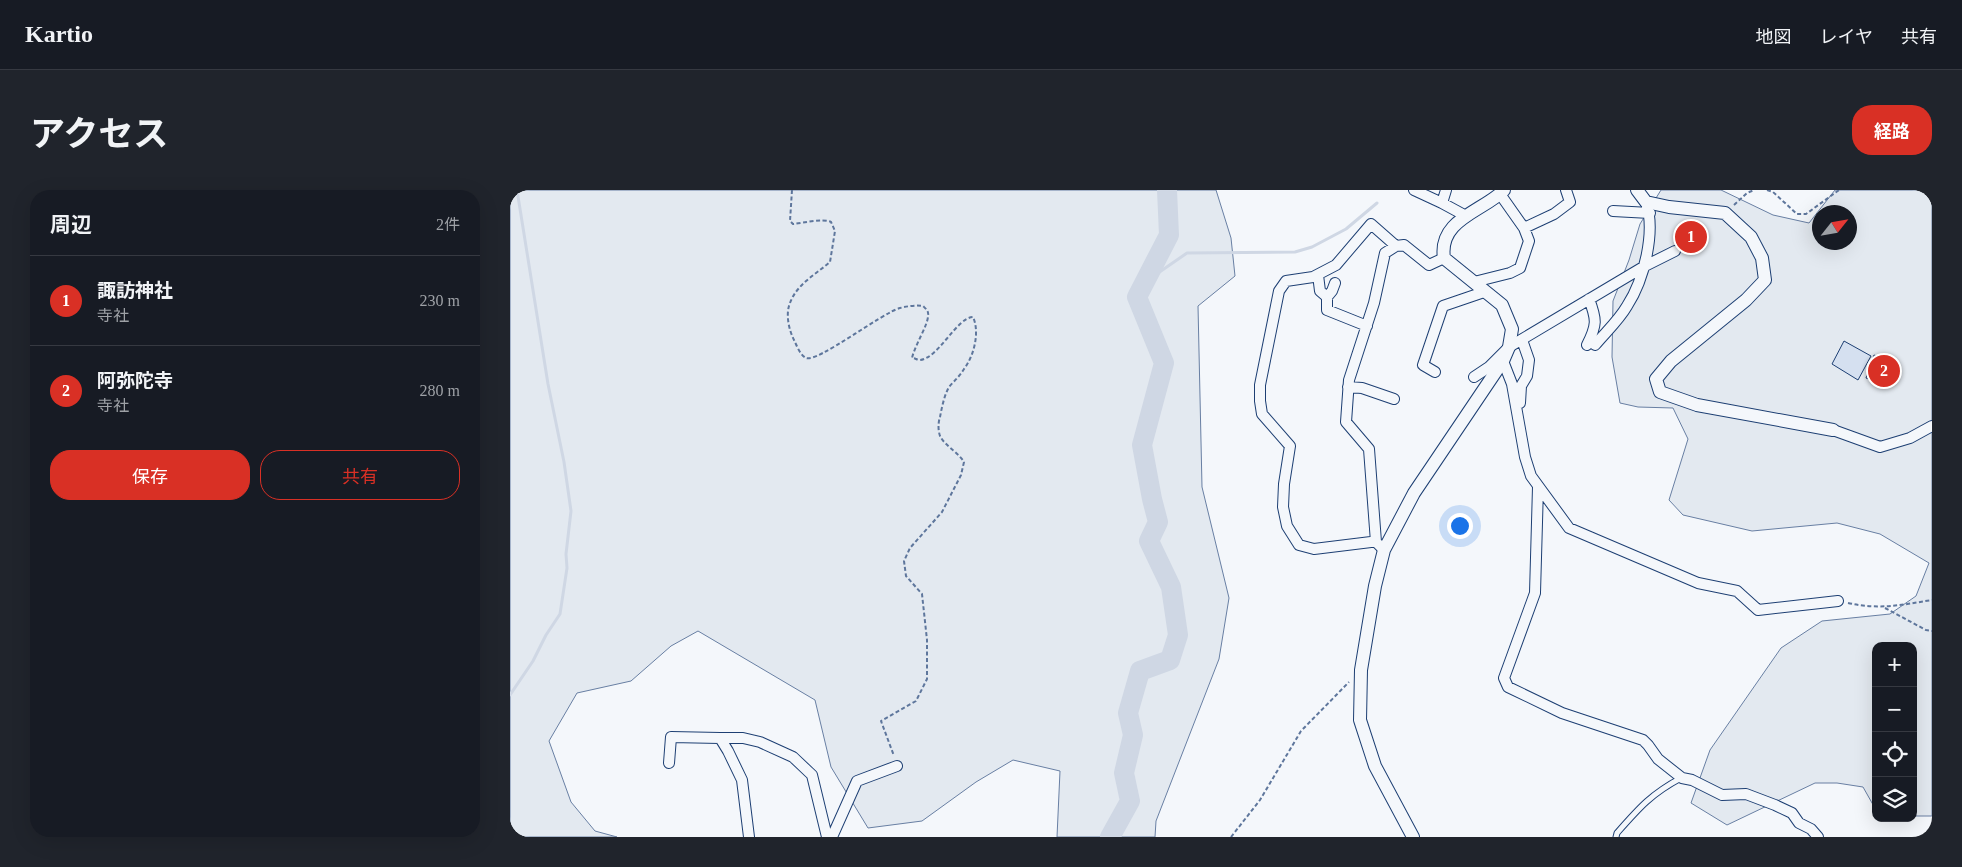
<!DOCTYPE html>
<html lang="ja">
<head>
<meta charset="utf-8">
<style>
  :root { --surface:#171b24; --page:#20242c; --text:#f1f3f6; --muted:#9ea1a6; --line:#363941; --accent:#d93025 }
  body { margin:0; font-family:"Times New Roman","Noto Sans JP",serif; background:var(--page); color:var(--text) }
  .controls { position:absolute; right:15px; bottom:15px; display:grid; overflow:hidden; border-radius:10px; box-shadow:0 5px 20px #0002 }
  .controls button { width:45px; height:45px; display:grid; place-items:center; padding:0; border:0; border-bottom:1px solid var(--line); background:var(--surface); color:var(--text); font:25px sans-serif }
  .compass { position:absolute; left:1302px; top:15px; width:45px; height:45px; border-radius:50%; background:var(--surface); box-shadow:0 5px 20px #0002; rotate:59deg }
  .you { position:absolute; left:949px; top:335px; width:18px; height:18px; margin:-12px; border:4px solid #fff; border-radius:50%; background:#1a73e8; box-shadow:0 0 0 8px #1a73e833 }
  .badge { display:grid; place-items:center; width:32px; height:32px; border-radius:50%; background:var(--accent); color:#fff; font-size:16px; font-weight:700 }
  .pin { position:absolute; translate:-50% -50%; border:2px solid #fff; box-shadow:0 1px 5px #0006 }
  .list { margin:0; padding:0; list-style:none }
  h2 { display:flex; justify-content:space-between; align-items:center; height:65px; margin:0; padding:0 20px; font-size:21px }
  h2 small { font-size:16px; font-weight:400; color:var(--muted) }
  .list li { display:grid; grid-template-columns:32px 1fr auto; gap:15px; align-items:center; box-sizing:border-box; height:90px; padding:0 20px; border-top:1px solid var(--line) }
  .list b { display:block; font-size:19px; white-space:nowrap }
  .list p { margin:0; font-size:16px; white-space:nowrap; color:var(--muted) }
  .list em { font-size:16px; font-style:normal; color:var(--muted) }
  .actions { display:flex; gap:10px; padding:15px 20px }
  .actions a { flex:1; padding:11px 0; border:1px solid var(--accent); border-radius:20px; text-align:center; font-size:18px; color:var(--accent) }
  .actions .main { background:var(--accent); color:#fff }
  .icon { flex:none; width:28px; height:28px; fill:none; stroke:currentColor; stroke-width:2; stroke-linecap:round; stroke-linejoin:round }
  .map { position:relative; flex:none; width:1422px; height:647px; overflow:hidden; border-radius:20px }
  header { display:flex; align-items:center; gap:30px; box-sizing:border-box; height:70px; padding:0 25px; background:var(--surface); border-bottom:1px solid var(--line) }
  header strong { font-size:24px }
  nav { display:flex; gap:28px; margin-inline-start:auto; font-size:18px }
  .intro { display:flex; align-items:center; justify-content:space-between; box-sizing:border-box; height:120px; padding:0 30px }
  h1 { margin:0; font-size:35px }
  .button { padding:12px 22px; border-radius:20px; background:var(--accent); color:#fff; font-size:18px; font-weight:700 }
  main { display:flex; gap:30px; padding:0 30px }
  aside { flex:1; background:var(--surface); border-radius:20px; box-shadow:0 5px 20px #0002 }
  .map>svg:first-child { display:block }
  .green { fill:#e3e9f0; stroke:#687fa3; fill-rule:evenodd }
  .lines { fill:none; stroke-linecap:round; stroke-linejoin:round }
  .stream { stroke:#cfd7e4; stroke-width:3 }
  .river { stroke:#cfd7e4; stroke-width:20 }
  .building { fill:#d5e0f0; stroke:#1d3f73 }
  .service-casing { stroke:#1d3f73; stroke-width:7 }
  .minor-casing { stroke:#1d3f73; stroke-width:12 }
  .tertiary-casing { stroke:#1d3f73; stroke-width:14 }
  .path { stroke:#5e769c; stroke-width:2; stroke-dasharray:4 2.5; stroke-linecap:butt }
  .service { stroke:#f4f7fb; stroke-width:5 }
  .minor { stroke:#f4f7fb; stroke-width:10 }
  .tertiary { stroke:#f4f7fb; stroke-width:12 }
</style>
</head>
<body>
<header>
<strong>Kartio</strong>
<nav><a>地図</a><a>レイヤ</a><a>共有</a></nav>
</header>
<div class="intro"><h1>アクセス</h1><a class="button">経路</a></div>
<main>
<aside>
<h2>周辺<small>2件</small></h2>
<ul class="list">
<li><span class="badge">1</span><div><b>諏訪神社</b><p>寺社</p></div><em>230 m</em></li>
<li><span class="badge">2</span><div><b>阿弥陀寺</b><p>寺社</p></div><em>280 m</em></li>
</ul>
<div class="actions"><a class="main">保存</a><a>共有</a></div>
</aside>
<div class="map">
<svg width="1422" height="647" viewBox="0 0 1422 647">
  <rect width="100%" height="100%" fill="#f4f7fb"/>
  <path class="green" d="M0,0h706l15,48 4,38 -37,30 4,181 27,111 -10,61 -63,162 -1,16h-98l3,-66 -47,-11 -37,22 -54,39 -54,7 -37,-61 -16,-67 -117,-69 -27,15 -40,35 -54,12 -28,48 22,61 24,29 22,6h-107z
    M1151,0h60l52,25 36,8 26,-33h97v626h-19v-170h-37v164l-13,-23 -26,-4h-22l-88,42 -36,-22 19,-53 71,-102 41,-27 68,-7 26,-18 13,-33 -49,-29 -43,-11 -85,8 -69,-16 -14,-15 19,-61 -15,-31 -35,-1 -18,-4 -8,-46 1,-56 16,-41 11,-36zM1310,22h30v30h-30z"/>
  <g class="lines">
    <path class="stream" d="M635,92l42,-29 108,-1 17,-5 34,-18 31,-26
      M0,505l23,-34 13,-26 14,-21 7,-46 -1,-14 5,-43 -7,-49 -16,-78 -31,-194"/>
    <path class="river" d="M600,647l20,-36 -6,-28 9,-38 -5,-22 12,-42 30,-11 8,-25 -7,-48 -22,-46 9,-19 -6,-23 -10,-54 22,-82 -27,-66 32,-62 -2,-45"/>
  </g>
  <path class="building" d="M1334,151l27,15 -13,24 -26,-16z
    M1364,165l25,10 -8,22 -25,-9z"/>
  <g class="lines">
    <defs>
      <path id="service" d="M1106,647l1,-4c22,-25 34,-39 64,-55"/>
      <path id="minor" d="M904,0l28,13
        M936,0l-4,13 24,13
        M990,4l24,34 30,-14 16,-12 -4,-12
        M1103,21l37,2
        M808,85l2,16 7,6v13l40,16
        M964,92l36,-9 10,-5 9,-27 -5,-13
        M817,107l5,-6 3,-8
        M1077,155c10,-20 10,-25 2,-46
        M1085,155c10,-12 24,-25 32,-39 17,-26 29,-74 19,-104
        M993,171l9,23 13,73 6,19 38,52 129,55 39,8 21,19 80,-9
        M925,182l-12,-7 20,-59 41,-14
        M964,187l15,-10 20,-20 136,-81 30,-15
        M838,197l14,1 32,11
        M1010,213l1,-17 6,-10 2,-16 -7,-20
        M1323,240l47,17 30,-9 22,-12
        M1028,297l-3,106 -31,85 4,9 54,26 81,27 5,5 10,14 24,19 10,2 30,15 24,-1 29,11 17,8 7,10 12,6 7,8
        M866,352l-7,-93 -23,-27 3,-42 25,-77 11,-50 11,-7
        M874,360l-8,-8h-5l-57,7 -15,-4 -12,-19 -4,-19 1,-23 6,-38 -28,-32 -2,-13v-16l19,-94 7,-10 27,-4 23,-12 35,-41 25,22 8,-1 25,20 15,-7
        M159,573l2,-26 49,1
        M239,647l-7,-57 -14,-29 -8,-13h23l17,4 33,15 19,18 15,62
        M322,647l25,-56 40,-15"/>
      <path id="tertiary" d="M1127,0l9,12 23,5 56,6 26,24 11,21 3,22 -19,20 -75,61 -15,18 4,13 37,13 136,25
        M903,647l-38,-71 -15,-46 1,-50 14,-84 9,-36 30,-57 89,-132 6,-14 3,-18 -10,-24 -58,-47c-6,-39 40,-47 60,-68"/>
    </defs>
    <use href="#service" class="service-casing"/>
    <use href="#minor" class="minor-casing"/>
    <use href="#tertiary" class="tertiary-casing"/>
    <path class="path" d="M282,0l-2,31 3,3c11,-1 29,-6 38,-2l4,9 -5,31c-15,13 -35,23 -41,44 -3,10 0,24 5,34 3,6 6,15 12,18 11,5 76,-45 94,-50 8,-2 16,-3 23,-2 3,3 6,5 5,10 0,9 -13,29 -16,42 3,0 5,2 8,2 19,-2 36,-42 53,-43 7,15 1,39 -9,52 -4,7 -10,12 -15,18 -5,9 -7,20 -9,30 -2,6 -2,13 0,19 5,10 18,16 24,26l-3,13 -19,37 -32,36 -6,13 2,15 16,18 5,46v39l-11,22 -35,20 13,35
      M1257,0l6,2 24,22h9l33,-24
      M1224,15l13,-12 7,-3
      M1338,413c32,7 53,2 84,-3
      M1375,418l41,22 6,1
      M721,647l29,-37 41,-69 48,-49"/>
    <use href="#service" class="service"/>
    <use href="#minor" class="minor"/>
    <use href="#tertiary" class="tertiary"/>
  </g>
</svg>
<div class="controls">
<button>+</button>
<button>−</button>
<button><svg class="icon" aria-label="locate" viewBox="0 0 24 24"><circle cx="12" cy="12" r="6"/><path d="M12 2v4M12 18v4M2 12h4M18 12h4"/></svg></button>
<button><svg class="icon" aria-label="layers" viewBox="0 0 24 24"><path d="M12 4l9 5-9 5-9-5zM3 14l9 5 9-5"/></svg></button>
</div>
<svg class="compass" viewBox="-18 -18 36 36"><path d="M0-13l5 13h-10z" fill="#e53935"/><path d="M0 13l5-13h-10z" fill="#9ea1a6"/></svg>
<div class="you"></div>
<div class="pin badge" style="left:1181px;top:47px">1</div>
<div class="pin badge" style="left:1374px;top:181px">2</div>
</div>
</main>
</body>
</html>
